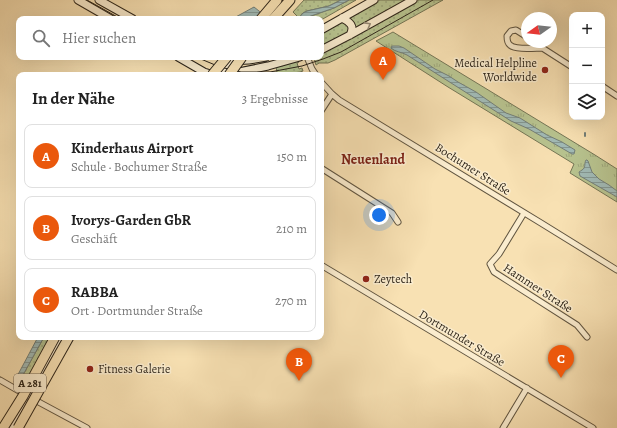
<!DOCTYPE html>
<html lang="de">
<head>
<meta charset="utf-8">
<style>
  :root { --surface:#fff; --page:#f6f6f6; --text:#222; --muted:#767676; --line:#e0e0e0; --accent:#ea580c }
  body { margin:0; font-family:Alegreya,serif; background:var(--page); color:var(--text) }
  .controls { position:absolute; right:12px; top:12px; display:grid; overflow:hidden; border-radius:8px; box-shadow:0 4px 16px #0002 }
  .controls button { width:36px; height:36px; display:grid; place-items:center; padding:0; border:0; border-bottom:1px solid var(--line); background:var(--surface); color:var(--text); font:20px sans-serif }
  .compass { position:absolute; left:521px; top:12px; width:36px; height:36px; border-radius:50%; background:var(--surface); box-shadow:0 4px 16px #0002; rotate:255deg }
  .you { position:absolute; left:379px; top:215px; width:14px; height:14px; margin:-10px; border:3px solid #fff; border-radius:50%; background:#1a73e8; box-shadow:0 0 0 6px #1a73e833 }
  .badge { display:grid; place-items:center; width:26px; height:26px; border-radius:50%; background:var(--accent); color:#fff; font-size:13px; font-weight:700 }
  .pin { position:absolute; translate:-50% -33px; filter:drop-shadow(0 1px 2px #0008) }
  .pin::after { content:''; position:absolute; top:21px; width:14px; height:12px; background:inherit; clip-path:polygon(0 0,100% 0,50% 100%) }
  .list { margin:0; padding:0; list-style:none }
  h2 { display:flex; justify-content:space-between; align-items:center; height:52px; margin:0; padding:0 16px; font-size:17px }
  h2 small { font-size:13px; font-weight:400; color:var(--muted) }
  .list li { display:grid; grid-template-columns:26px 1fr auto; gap:12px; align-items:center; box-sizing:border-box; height:64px; margin:0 8px 8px; padding:0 8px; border:1px solid var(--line); border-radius:8px }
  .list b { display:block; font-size:15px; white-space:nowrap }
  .list p { margin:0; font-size:13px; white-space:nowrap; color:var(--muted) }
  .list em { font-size:13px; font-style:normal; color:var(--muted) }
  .icon { flex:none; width:22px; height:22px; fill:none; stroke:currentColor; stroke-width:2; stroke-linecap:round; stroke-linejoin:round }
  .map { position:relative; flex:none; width:617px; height:428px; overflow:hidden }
  .search { position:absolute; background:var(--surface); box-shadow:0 4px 16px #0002; left:16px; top:16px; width:308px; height:44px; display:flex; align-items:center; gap:10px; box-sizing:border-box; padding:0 14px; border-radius:8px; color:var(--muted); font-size:15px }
  .panel { position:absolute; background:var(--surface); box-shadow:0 4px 16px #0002; left:16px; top:72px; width:308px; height:268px; border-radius:8px }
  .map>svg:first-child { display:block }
  .grass { fill:url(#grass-dots); stroke:#747555 }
  .park { fill:url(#park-tufts); stroke:#747555 }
  .water { fill:url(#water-rules); stroke:#737f78 }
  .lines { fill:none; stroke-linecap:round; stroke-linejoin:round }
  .stream { stroke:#737f78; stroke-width:2 }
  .street-casing { stroke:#615540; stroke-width:7 }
  .secondary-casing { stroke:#2f261a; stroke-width:9 }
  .highway-casing { stroke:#2f261a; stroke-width:11 }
  .street { stroke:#faecce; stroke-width:5 }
  .secondary { stroke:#faecce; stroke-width:7 }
  .highway { stroke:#f8e1b3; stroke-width:9 }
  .tram { stroke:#2f261a; stroke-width:1 }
  .highway-bridge-casing { stroke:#2f261a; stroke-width:11; stroke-linecap:butt }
  .highway-bridge { stroke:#f8e1b3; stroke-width:9 }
  .oneway { stroke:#948974 }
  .poi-dot { fill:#8f2418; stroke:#faecce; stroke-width:1.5 }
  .labels { text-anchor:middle; stroke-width:3; stroke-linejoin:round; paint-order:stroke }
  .shield { fill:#faecce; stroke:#6c6150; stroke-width:1 }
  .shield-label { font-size:11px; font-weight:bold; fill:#2f261a }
  .poi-label { font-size:12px; fill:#2f261a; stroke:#faecce; text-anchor:start }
  .street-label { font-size:12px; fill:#2f261a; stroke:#faecce }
  .quarter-label { font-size:14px; font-weight:bold; fill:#7a1f14; stroke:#faecce }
</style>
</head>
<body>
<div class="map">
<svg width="617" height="428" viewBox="0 0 617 428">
  <defs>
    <pattern id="grass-dots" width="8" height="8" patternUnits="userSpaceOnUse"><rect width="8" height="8" fill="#b8c490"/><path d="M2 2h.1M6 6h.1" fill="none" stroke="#9ea87c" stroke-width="1.8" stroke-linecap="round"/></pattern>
    <pattern id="park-tufts" width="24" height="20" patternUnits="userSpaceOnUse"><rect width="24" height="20" fill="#b8c490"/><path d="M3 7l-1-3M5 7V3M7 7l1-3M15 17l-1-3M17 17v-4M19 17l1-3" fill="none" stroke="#9ea87c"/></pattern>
    <pattern id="water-rules" width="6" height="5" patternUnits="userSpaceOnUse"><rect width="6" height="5" fill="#a1bbb7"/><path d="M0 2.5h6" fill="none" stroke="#849894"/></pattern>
  </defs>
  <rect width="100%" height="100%" fill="#f8e1b3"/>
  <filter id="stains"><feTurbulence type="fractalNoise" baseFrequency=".005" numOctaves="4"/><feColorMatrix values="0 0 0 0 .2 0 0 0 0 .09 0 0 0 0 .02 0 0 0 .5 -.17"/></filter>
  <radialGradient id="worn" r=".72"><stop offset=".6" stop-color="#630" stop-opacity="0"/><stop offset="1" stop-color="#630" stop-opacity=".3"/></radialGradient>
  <path class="grass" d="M304,0h37l-12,6 -22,5 -4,2 -5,6h-4l3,-3 -4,-4z
    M349,0h7l-35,20v-1h-15l2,-2 26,-9z
    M380,0h26l-72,40 -13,6v-13z
    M419,0h24l-108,60 -7,3h-9l-3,2 -2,-7 7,-1v-5l20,-9z
    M298,61l1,1 -2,1 2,6 3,-1 1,3 -3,1 -22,3h-38l8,-2 29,-1 -1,-5z
    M44,337h6l-25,46 -3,2 -4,-1z"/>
  <path class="park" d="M393,32l202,123 22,14v33l-47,-29 4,-9 -126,-77 -72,-46z"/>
  <path class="water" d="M341,0h8l-15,8 -26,9 -2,2h-8l5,-6 4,-2 22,-5z
    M254,7l15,12h-37z
    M392,46h7l5,2 31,21 14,7 9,6 18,10 30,21 14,5 27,17 15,7 13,8 -1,4h-2l-43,-25 -18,-8 -104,-66c-5,-3 -12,-3 -16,-7z
    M586,160h1l1,1 4,11 7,7 10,6 8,6v6l-37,-21 -1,-4c1,-1 2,-1 3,-2 4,-2 2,-7 4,-10z
    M38,337h6l-26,47 -4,-2z"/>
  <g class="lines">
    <path class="stream" d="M585,136v-3"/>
    <defs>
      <path id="street" d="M527,37l-11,-7 -5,1 -4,5c0,3 0,7 3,9 5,5 25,3 32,3
        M533,42l39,25
        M307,57l5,12 4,6
        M321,82l11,12 7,6 202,123 76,47
        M602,86l15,10
        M321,111l11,-17
        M321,168l71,45 6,9
        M524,213l-25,41 -9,10 4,8 83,53 10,12
        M321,265l272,163
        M0,380l26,15
        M33,399l54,29
        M503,428l24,-40"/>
      <path id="secondary" d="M78,0l33,19
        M99,0l34,19
        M342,18c8,4 13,8 8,17
        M321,30l53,-30
        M321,50l29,-15 63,-35
        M178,57l26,15 10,3
        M221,57c15,6 30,3 45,0
        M222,75l11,-15
        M224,75l44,-9 32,-9
        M11,428l51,-91"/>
      <path id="highway" d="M261,19l16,-19
        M273,19l17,-19"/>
    </defs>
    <use href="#street" class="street-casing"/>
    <use href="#secondary" class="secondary-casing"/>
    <use href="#highway" class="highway-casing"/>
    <use href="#street" class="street"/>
    <use href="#secondary" class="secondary"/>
    <use href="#highway" class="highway"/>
    <path class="tram" d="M87,0l34,19
      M196,57l24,10 21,5h29l32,-6 21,-7 18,-7 92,-52
      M228,73l11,-16
      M23,428l49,-91"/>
    <defs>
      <path id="highway-bridge" d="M212,75l15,-18
        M229,75l13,-18
        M3,428l20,-32 32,-59
        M18,428l51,-91"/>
    </defs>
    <use href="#highway-bridge" class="highway-bridge-casing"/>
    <use href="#highway-bridge" class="highway-bridge"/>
  </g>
  <defs><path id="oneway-chevron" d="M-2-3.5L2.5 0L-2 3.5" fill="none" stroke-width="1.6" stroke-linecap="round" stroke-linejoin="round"/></defs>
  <use class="oneway" href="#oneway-chevron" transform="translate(368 25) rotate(-29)"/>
  <g class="poi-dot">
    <circle cx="545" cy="70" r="4"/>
    <circle cx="366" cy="279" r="4"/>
    <circle cx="90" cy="369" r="4"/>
  </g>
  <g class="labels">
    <rect class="shield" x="14" y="374" width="32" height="18" rx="3"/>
    <g class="shield-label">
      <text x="30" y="387">A 281</text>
    </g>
    <g class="poi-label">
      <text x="537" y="67" text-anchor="end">Medical Helpline<tspan x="537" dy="14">Worldwide</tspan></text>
      <text x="374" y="283">Zeytech</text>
      <text x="98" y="373">Fitness Galerie</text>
    </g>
    <g class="street-label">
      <text transform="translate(473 169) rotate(32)" y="4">Bochumer Straße</text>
      <text transform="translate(538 288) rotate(33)" y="4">Hammer Straße</text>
      <text transform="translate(462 338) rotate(31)" y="4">Dortmunder Straße</text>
    </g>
    <g class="quarter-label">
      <text x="373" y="164">Neuenland</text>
    </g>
  </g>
  <rect width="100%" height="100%" filter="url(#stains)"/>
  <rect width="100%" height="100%" fill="url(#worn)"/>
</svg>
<div class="controls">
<button>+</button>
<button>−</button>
<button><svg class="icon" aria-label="layers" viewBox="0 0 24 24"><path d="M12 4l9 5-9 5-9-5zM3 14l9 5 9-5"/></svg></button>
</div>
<svg class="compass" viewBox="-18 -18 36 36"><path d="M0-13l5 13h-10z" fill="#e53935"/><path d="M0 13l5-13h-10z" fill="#767676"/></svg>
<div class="you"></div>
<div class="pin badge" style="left:383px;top:80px">A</div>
<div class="pin badge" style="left:299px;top:381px">B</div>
<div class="pin badge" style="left:561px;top:378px">C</div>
<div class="search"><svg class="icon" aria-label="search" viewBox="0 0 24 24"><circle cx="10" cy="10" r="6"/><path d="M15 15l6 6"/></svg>Hier suchen</div>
<section class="panel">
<h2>In der Nähe<small>3 Ergebnisse</small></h2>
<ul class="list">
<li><span class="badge">A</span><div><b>Kinderhaus Airport</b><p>Schule · Bochumer Straße</p></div><em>150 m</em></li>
<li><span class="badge">B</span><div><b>Ivorys-Garden GbR</b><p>Geschäft</p></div><em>210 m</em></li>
<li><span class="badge">C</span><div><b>RABBA</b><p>Ort · Dortmunder Straße</p></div><em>270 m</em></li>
</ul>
</section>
</div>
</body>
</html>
